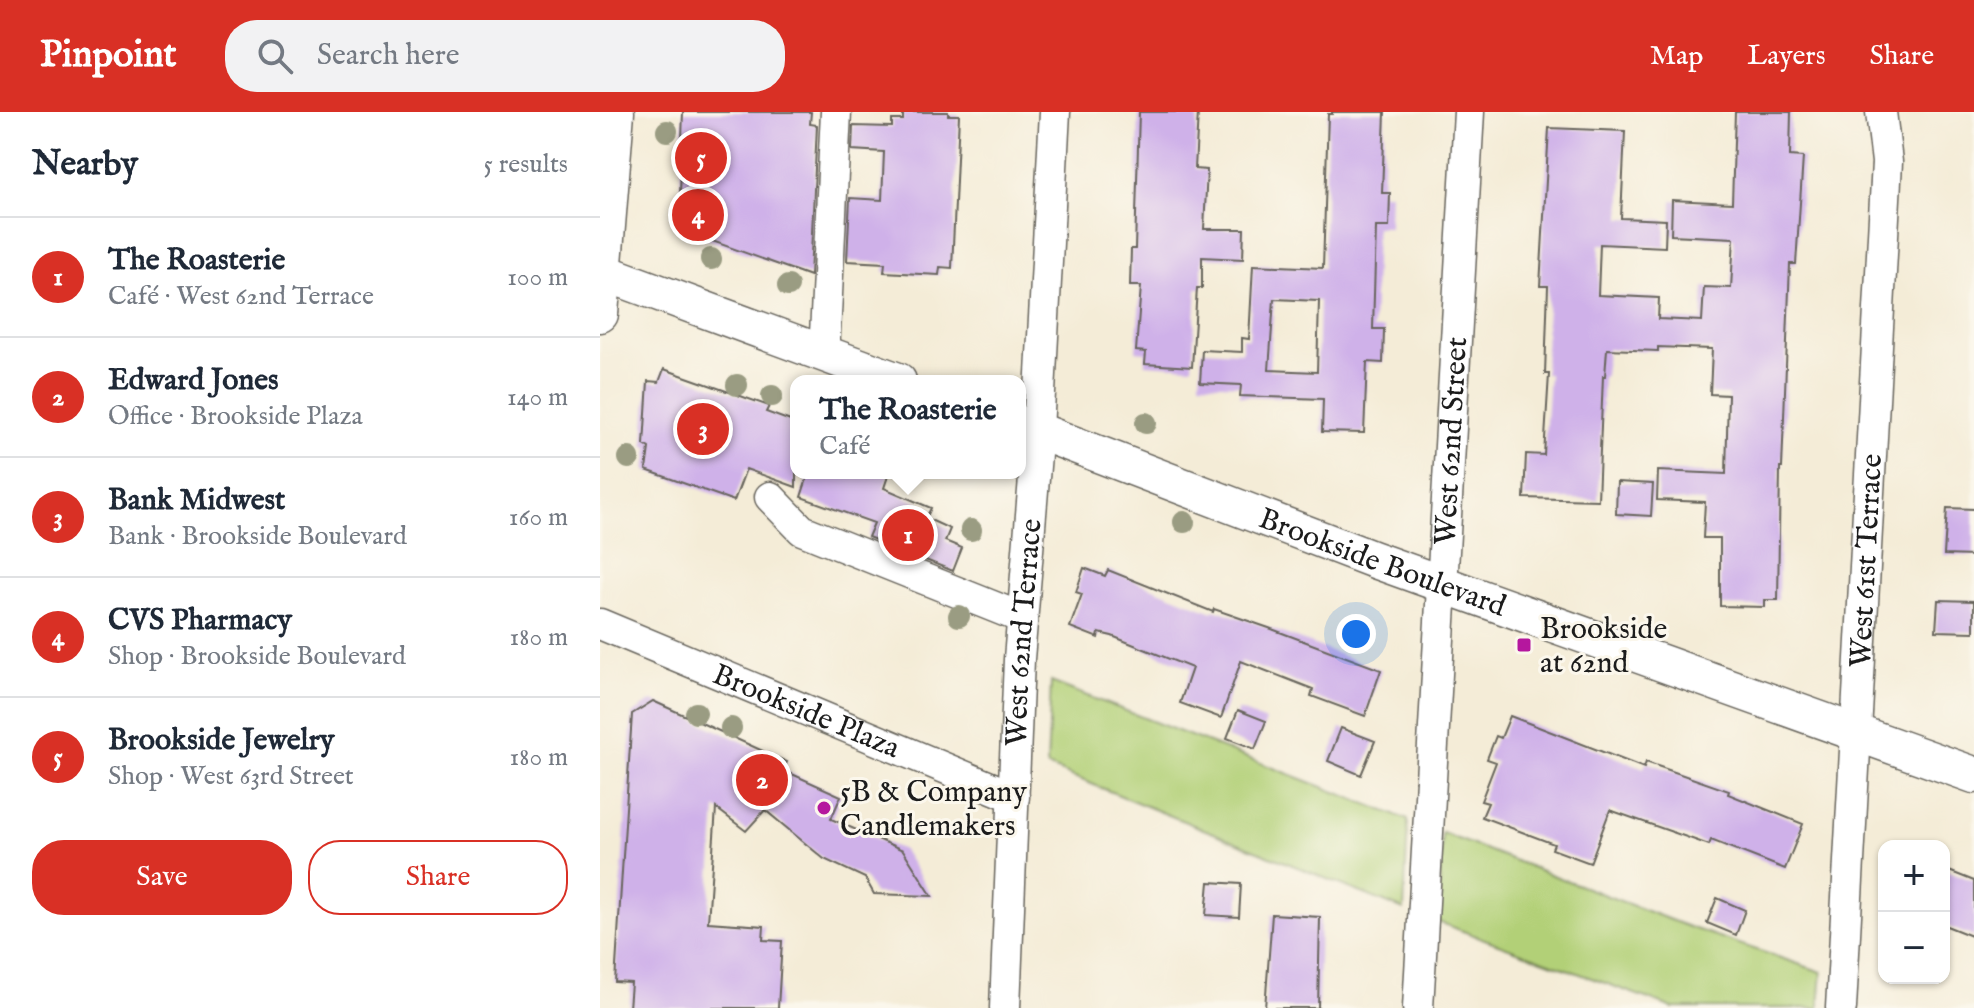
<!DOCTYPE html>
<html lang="en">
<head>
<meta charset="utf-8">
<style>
  :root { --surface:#fff; --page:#f2f2f3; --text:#1f2937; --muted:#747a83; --line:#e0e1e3; --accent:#d93025 }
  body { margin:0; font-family:"IM FELL English",serif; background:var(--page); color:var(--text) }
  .controls { position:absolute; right:24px; bottom:24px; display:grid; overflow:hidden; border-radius:16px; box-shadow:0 2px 6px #0004 }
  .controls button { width:72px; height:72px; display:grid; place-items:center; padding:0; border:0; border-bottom:2px solid var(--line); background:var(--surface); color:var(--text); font:40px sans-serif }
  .you { position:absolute; left:756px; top:522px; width:28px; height:28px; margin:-20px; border:6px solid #fff; border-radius:50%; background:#1a73e8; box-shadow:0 0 0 12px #1a73e833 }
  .badge { display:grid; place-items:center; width:52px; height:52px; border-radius:50%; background:var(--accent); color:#fff; font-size:26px; font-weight:700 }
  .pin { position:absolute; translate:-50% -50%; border:4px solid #fff; box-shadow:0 2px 8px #0006 }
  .popup { position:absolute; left:190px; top:263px; width:236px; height:104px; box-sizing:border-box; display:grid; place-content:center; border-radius:16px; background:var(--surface); filter:drop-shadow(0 2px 6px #0005); font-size:26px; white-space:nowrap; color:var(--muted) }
  .popup b { font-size:30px; color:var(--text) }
  .popup::after { content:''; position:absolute; left:50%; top:100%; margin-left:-16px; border:16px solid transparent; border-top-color:var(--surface) }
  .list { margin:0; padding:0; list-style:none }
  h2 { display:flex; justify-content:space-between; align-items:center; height:104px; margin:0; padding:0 32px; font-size:34px }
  h2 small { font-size:26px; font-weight:400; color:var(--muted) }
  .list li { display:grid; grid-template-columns:52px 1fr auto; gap:24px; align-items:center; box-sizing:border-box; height:120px; padding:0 32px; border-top:2px solid var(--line) }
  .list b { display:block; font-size:30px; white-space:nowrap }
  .list p { margin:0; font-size:26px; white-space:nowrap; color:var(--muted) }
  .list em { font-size:26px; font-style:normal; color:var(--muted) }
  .actions { display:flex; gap:16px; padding:24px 32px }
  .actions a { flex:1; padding:18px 0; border:2px solid var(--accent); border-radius:32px; text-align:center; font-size:28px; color:var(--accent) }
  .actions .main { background:var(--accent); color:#fff }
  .icon { flex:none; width:44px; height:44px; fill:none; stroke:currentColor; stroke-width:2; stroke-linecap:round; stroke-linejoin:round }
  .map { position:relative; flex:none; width:1374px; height:896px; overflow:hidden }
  header { display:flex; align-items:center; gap:48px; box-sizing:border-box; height:112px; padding:0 40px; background:var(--accent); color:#fff }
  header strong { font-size:38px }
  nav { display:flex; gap:44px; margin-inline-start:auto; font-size:28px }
  .search { width:560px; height:72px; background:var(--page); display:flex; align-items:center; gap:20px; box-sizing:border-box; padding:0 28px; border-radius:32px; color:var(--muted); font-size:30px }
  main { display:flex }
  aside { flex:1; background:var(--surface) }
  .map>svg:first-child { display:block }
  .green { fill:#b2d077; stroke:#67764a; stroke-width:2 }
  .building { fill:#cfb1e9; fill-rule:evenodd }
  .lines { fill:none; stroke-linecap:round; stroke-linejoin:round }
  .minor-casing { stroke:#68655d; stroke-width:33 }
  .major-casing { stroke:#68655d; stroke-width:39 }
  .minor { stroke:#fff; stroke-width:30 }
  .major { stroke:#fff; stroke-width:36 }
  .tree { fill:#9a9c82 }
  .poi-dot { fill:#b5179e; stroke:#fbf7ec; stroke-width:3 }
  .labels { text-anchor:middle; stroke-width:6; stroke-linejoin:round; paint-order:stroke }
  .street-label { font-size:30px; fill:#1c1c1c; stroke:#fbf7ec }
  .poi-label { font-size:30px; fill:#1c1c1c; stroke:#fbf7ec; text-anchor:start }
</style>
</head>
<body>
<header>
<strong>Pinpoint</strong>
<div class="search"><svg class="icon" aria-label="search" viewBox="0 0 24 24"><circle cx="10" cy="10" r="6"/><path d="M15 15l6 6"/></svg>Search here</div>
<nav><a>Map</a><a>Layers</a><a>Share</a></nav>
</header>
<main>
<aside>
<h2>Nearby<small>5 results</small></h2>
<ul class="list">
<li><span class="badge">1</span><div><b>The Roasterie</b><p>Café · West 62nd Terrace</p></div><em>100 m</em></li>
<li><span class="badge">2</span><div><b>Edward Jones</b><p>Office · Brookside Plaza</p></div><em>140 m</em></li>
<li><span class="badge">3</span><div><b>Bank Midwest</b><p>Bank · Brookside Boulevard</p></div><em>160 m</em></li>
<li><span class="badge">4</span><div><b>CVS Pharmacy</b><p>Shop · Brookside Boulevard</p></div><em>180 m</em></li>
<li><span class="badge">5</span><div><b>Brookside Jewelry</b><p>Shop · West 63rd Street</p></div><em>180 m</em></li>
</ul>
<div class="actions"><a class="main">Save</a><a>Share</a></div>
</aside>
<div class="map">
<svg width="1374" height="896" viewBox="0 0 1374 896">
  <rect width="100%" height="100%" fill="#fbf7ec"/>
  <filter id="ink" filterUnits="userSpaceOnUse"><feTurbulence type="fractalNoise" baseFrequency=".0125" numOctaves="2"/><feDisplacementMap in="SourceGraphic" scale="16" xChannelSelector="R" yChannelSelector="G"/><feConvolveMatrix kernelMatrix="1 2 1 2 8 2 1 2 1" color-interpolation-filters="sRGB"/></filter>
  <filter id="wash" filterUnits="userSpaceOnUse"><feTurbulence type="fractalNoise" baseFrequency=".006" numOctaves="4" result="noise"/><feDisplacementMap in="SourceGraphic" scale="32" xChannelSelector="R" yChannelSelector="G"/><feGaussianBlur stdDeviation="1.8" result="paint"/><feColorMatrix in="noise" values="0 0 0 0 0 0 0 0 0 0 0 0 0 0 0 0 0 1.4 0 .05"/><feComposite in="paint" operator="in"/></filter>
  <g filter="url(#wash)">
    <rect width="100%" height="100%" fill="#f4ecd7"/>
    <path class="green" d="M451,570l357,138 -4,90 -357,-144z
      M842,721l247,94 133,45 -3,36h-146l-235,-86z"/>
    <g id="blocks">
      <path class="building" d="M83,0h128l-1,12 7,1 -7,151 -123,-44 -8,-11z
        M303,0h45v3h11l-7,153 -12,-1 -1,8 -55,-3 1,-9 -38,-2 3,-63 32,2 2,-48 -32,-2 1,-24 39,1v-7h11z
        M539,0h59l-3,57 12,1 -3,59h40l-1,30 -41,-2v31h-5l-5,79 -47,-3 1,-12 -10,-1 5,-65h-11l1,-37h4z
        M732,0h53l-3,81h8l-1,34h-13l-3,102h11l-1,34 -16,-1 -3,71 -42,-1 1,-33 -83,-3 1,-11 -41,-2 2,-33 40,2v-14l7,1 4,-74 70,3 5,-154h4zM674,187l45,2 -2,71 -48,-2z
        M1135,0h56l-1,44 13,1 -7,107h-6l-8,204h-2l-2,132h-13v7l-45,-1v-68h-17l2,-36 -48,-2 1,-29 68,3 2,-79 -18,-1 2,-45 -54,-2v4l-51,-2 -2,27h-2l-5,124 -74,-2 2,-44 18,1 5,-81h-4l3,-88h-8l9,-158 76,3 -4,87 45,2 -1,27 -65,-3 -2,51 61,3 -1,21 44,2 2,-34 27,1 3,-50 -63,-3 1,-35 60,3z
        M64,257l105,37 -3,6 30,11v64l-50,-18 -12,32 -88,-31 3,-22 -5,-3 4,-64 11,1z
        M209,361h80l-5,15 47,20 -5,10 24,11 -5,12 17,7 -9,23 -85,-34 6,-14 -73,-26z
        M1017,370l36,2 -2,32 -35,-2z
        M1347,396l27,1v47l-30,-1z
        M484,456l21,8 3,-6 105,42 1,-3 55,19 112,42 -16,46 -54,-20 2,-7 -72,-28 -20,57 -41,-15 12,-35 -80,-32 -13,-3 -1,5 -28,-11 12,-33 -6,-2z
        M1338,488l36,1v31l-38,-1z
        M53,589l134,61 -4,8 58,26 -10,23 72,31 29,46 -58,-2 -9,-16 -41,-19 -59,-49 -19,21 -30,-23 -8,114 56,4 -1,14 19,1 -4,67h-149l2,-25 -16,-1 17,-268z
        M638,598l28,11 -11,28 -28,-11z
        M910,604l134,52 2,-6 83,29 -1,3 75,30 -18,45 -74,-29 -2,5 -99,-35 -20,53 -38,-14 2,-5 -72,-27 6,-14 -7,-2 15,-39 -9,-3 9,-23 5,2z
        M741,616l34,13 -14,34 -33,-14z
        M1344,757l30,12v56l-30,-12z
        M609,770l32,2 -2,33 -33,-2z
        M1117,786l28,12 -9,25 -29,-12z
        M672,802l48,3 -2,91h-53z"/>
    </g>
  </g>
  <g filter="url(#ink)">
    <use href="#blocks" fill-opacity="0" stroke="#68655d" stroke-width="2"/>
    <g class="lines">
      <defs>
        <g id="minor">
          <path d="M224,243l12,-243"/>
          <path d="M170,385l32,33 220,88"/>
          <path id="s1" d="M0,512l414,173"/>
          <path id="s2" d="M405,896l14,-349 19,-229 17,-318"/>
          <path id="s3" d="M818,896l51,-896"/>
          <path id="s4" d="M1241,896l46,-846 -6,-50"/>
        </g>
        <g id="major">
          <path d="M0,159l298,110"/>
          <path d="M0,202l16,-202"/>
          <path id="s5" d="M420,312l352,135 602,216"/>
        </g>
      </defs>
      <use href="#minor" class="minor-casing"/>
      <use href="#major" class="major-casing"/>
      <use href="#minor" class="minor"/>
      <use href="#major" class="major"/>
    </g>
    <g class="tree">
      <circle cx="67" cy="19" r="11"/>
      <circle cx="111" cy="147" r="11"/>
      <circle cx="188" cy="174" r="11"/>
      <circle cx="137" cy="273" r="11"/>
      <circle cx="172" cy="284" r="11"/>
      <circle cx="546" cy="311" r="11"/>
      <circle cx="29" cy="346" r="11"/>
      <circle cx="584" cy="410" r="11"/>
      <circle cx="371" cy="418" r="11"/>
      <circle cx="359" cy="504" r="11"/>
      <circle cx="96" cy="601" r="11"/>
      <circle cx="131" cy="616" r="11"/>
    </g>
  </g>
  <g class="poi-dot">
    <rect x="916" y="525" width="16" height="16" rx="4"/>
    <circle cx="224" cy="696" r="8"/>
  </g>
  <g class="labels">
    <g class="street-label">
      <text dy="10" stroke="none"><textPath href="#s3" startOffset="568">West 62nd Street</textPath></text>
      <text dy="10" stroke="none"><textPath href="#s4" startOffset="448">West 61st Terrace</textPath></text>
      <text dy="10" stroke="none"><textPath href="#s5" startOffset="388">Brookside Boulevard</textPath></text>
      <text dy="10" stroke="none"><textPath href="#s2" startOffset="376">West 62nd Terrace</textPath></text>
      <text dy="10" stroke="none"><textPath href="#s1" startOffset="224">Brookside Plaza</textPath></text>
    </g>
    <g class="poi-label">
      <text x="940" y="526">Brookside<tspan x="940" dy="34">at 62nd</tspan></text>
      <text x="240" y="689">5B &amp; Company<tspan x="240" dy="34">Candlemakers</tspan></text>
    </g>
  </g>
</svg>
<div class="controls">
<button>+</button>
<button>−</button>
</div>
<div class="you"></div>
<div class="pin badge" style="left:308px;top:423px">1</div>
<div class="popup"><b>The Roasterie</b>Café</div>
<div class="pin badge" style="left:162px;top:668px">2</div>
<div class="pin badge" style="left:103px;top:317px">3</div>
<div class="pin badge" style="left:98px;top:103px">4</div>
<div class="pin badge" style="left:101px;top:46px">5</div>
</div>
</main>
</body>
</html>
